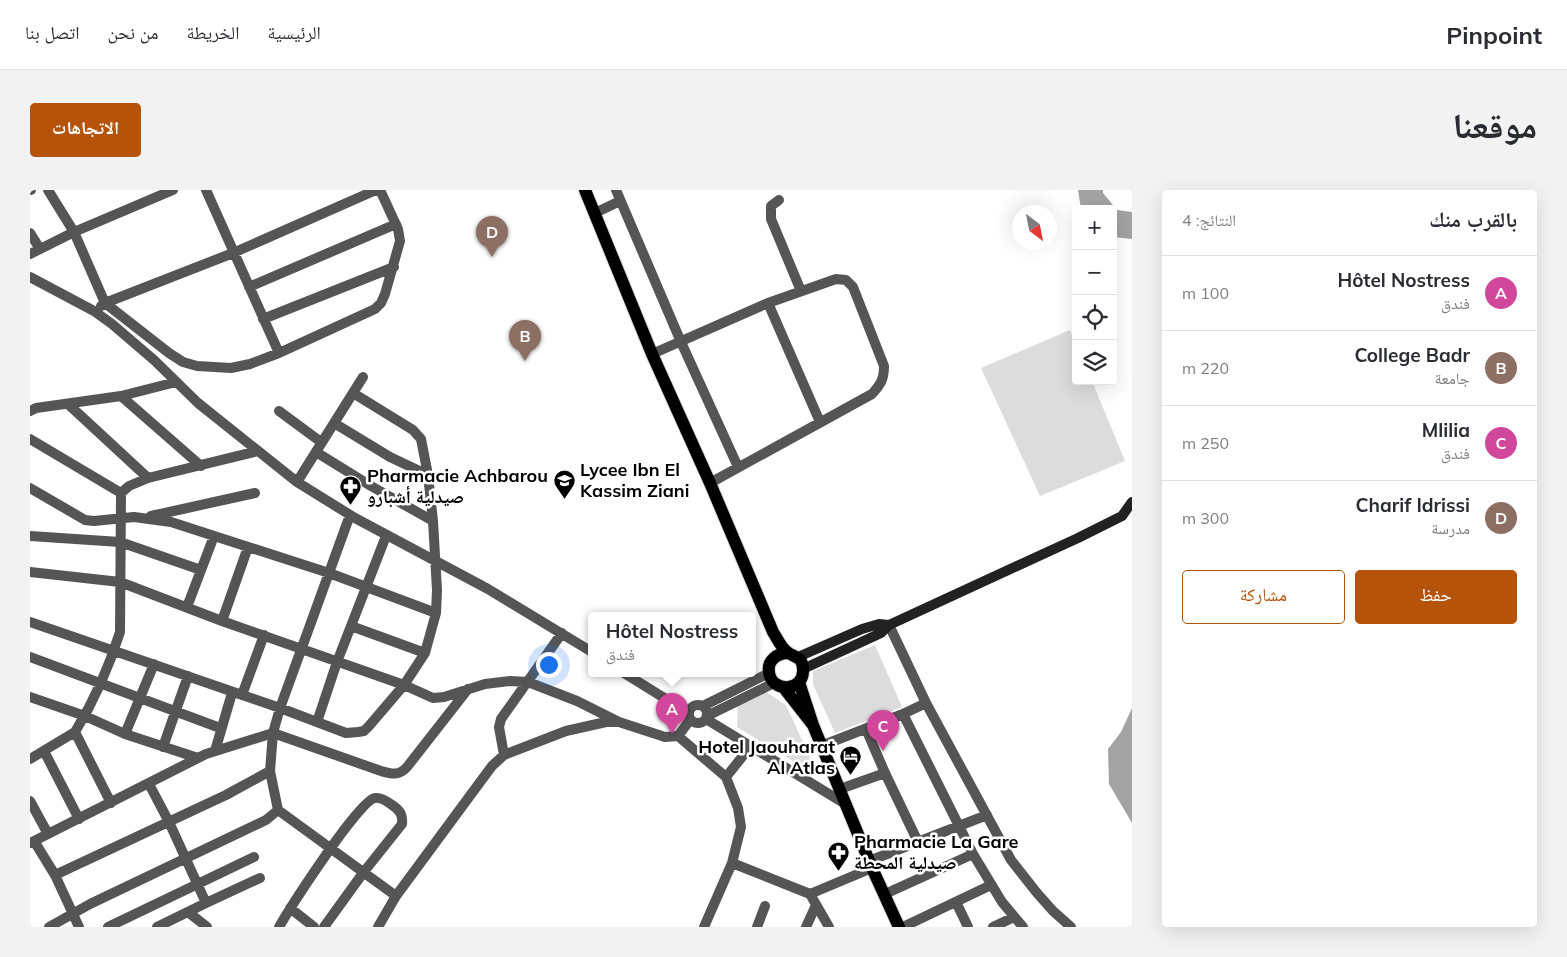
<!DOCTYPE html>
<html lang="ar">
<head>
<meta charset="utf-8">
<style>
  :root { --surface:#fff; --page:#f2f2f3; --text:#2b2b33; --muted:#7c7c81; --line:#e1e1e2; --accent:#b45309 }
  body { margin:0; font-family:Mulish,"Noto Naskh Arabic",sans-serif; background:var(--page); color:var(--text); direction:rtl }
  .controls { position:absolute; right:15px; top:15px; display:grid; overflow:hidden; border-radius:5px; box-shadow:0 5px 20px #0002 }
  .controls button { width:45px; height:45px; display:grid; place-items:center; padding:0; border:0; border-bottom:1px solid var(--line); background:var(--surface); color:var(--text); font:25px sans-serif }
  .compass { position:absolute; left:982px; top:15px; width:45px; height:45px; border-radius:50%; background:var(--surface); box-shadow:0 5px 20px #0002; rotate:148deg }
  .you { position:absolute; left:518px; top:474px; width:18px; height:18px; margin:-12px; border:4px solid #fff; border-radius:50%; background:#1a73e8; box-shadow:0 0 0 8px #1a73e833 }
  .badge { display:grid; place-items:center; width:32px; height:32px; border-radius:50%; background:var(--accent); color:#fff; font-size:16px; font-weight:700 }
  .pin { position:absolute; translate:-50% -41px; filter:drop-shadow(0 1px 2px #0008) }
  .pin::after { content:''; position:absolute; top:26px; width:18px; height:15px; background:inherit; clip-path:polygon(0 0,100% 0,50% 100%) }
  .popup { position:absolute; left:558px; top:422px; width:168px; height:65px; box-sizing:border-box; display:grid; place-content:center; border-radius:5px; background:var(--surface); filter:drop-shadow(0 1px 4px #0005); font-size:16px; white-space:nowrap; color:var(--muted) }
  .popup b { font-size:19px; color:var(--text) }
  .popup::after { content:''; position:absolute; left:50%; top:100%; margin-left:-10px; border:10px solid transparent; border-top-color:var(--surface) }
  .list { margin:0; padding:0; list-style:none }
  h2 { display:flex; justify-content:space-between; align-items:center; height:65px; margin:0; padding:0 20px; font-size:21px }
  h2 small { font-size:16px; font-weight:400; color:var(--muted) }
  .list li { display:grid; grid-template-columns:32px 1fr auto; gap:15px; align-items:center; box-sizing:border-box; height:75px; padding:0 20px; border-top:1px solid var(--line) }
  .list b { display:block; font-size:19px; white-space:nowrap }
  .list p { margin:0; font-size:16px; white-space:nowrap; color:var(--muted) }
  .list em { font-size:16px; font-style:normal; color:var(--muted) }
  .actions { display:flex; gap:10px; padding:15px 20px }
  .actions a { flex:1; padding:11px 0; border:1px solid var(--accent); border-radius:5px; text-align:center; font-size:18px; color:var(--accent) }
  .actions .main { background:var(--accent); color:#fff }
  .icon { flex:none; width:28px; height:28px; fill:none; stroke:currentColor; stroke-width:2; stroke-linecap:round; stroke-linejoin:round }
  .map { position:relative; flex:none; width:1102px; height:737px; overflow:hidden; direction:ltr; border-radius:5px }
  header { display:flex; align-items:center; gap:30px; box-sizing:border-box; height:70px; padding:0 25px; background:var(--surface); border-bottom:1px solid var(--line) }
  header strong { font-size:24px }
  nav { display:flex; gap:28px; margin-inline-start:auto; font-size:18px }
  .intro { display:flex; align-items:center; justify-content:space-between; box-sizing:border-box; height:120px; padding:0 30px }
  h1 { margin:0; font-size:35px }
  .button { padding:12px 22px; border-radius:5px; background:var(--accent); color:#fff; font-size:18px; font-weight:700 }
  main { display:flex; gap:30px; padding:0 30px }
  aside { flex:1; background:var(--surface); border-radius:5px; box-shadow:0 5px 20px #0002 }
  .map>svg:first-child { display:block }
  .green { fill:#dcdcdc }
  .water { fill:#a3a3a3 }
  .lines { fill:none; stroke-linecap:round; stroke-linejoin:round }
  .primary-casing { stroke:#dbdbdb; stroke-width:14 }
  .street { stroke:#555; stroke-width:10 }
  .secondary { stroke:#222; stroke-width:10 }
  .primary { stroke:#000; stroke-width:12 }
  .labels { text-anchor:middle; stroke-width:5; stroke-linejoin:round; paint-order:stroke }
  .poi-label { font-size:18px; font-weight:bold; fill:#000; stroke:#fff; text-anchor:start }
</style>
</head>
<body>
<header>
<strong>Pinpoint</strong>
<nav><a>الرئيسية</a><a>الخريطة</a><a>من نحن</a><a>اتصل بنا</a></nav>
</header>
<div class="intro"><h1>موقعنا</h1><a class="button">الاتجاهات</a></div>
<main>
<aside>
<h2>بالقرب منك<small>النتائج: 4</small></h2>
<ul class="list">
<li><span class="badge" style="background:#d1479c">A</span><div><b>Hôtel Nostress</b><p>فندق</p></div><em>100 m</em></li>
<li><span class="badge" style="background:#8d6e63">B</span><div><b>College Badr</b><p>جامعة</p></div><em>220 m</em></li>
<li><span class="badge" style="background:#d1479c">C</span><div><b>Mlilia</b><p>فندق</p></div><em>250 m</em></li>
<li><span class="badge" style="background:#8d6e63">D</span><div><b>Charif Idrissi</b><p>مدرسة</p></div><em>300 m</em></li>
</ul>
<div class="actions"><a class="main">حفظ</a><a>مشاركة</a></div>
</aside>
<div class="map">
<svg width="1102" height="737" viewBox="0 0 1102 737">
  <rect width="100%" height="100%" fill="#fff"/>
  <path class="green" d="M1040,140l6,14v37h16l33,80 -85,35 -59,-128z
    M845,455l27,62 -67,26 -22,-49v-13z
    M736,502l20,13 33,72 -82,-50 1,-22z"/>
  <path class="water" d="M1048,0h25v3l14,17 15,2v27l-19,-2v-28h-32z
    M1102,518v115l-23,-39 -1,-35 13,-17z"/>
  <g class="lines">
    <defs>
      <path id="primary" d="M555,0l67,164 58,129 63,149c4,6 8,15 13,19 7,7 17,4 17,19 1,22 -32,23 -34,2 -2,-12 9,-19 19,-19
        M754,498l29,37 -14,-43
        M783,535l59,143 27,59"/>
    </defs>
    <use href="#primary" class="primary-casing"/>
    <path class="street" d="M0,0h1
      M18,0l26,42 31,71 -4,3
      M176,0l73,163
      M586,0l65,152 57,125
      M749,10l-8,6v13l30,72
      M565,23l25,-12
      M0,43l10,16
      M0,64l44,-22 99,-42
      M0,87l64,34 18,13 42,36 44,43 99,79 58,36 133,71 104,63
      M219,97l147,-63
      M75,113l64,50 14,9 14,4 34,2 19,-4 29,-11 96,-44 6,-6 4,-9 15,-53 -2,-12 -18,-39
      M75,113l128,-50 143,-63
      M738,113l52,119
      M233,129l131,-52
      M622,164l116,-51 68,-24 10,1 7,7 31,79c0,13 -3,18 -12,28l-162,89
      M91,206l80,70
      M38,214l80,74
      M0,221l6,-3 85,-12 55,-14
      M249,221l42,31
      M304,233l56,34 38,18
      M0,249l91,54 -1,139c-11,35 -26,69 -45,100l36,71
      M286,262l55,34 62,35
      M267,292l66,-105
      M0,298l55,32 9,1 40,-4 37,5 158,51 107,40
      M91,303l8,-7 19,-8 110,-27
      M121,326l104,-23
      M0,346l90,6 81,28
      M0,382l90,10 102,39 182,64 29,13 11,-1 41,-13 25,-3 18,1 49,19 42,21
      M157,417l27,-71
      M192,431l26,-74
      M0,432l250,86 66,25 12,-1 6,-1 5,-5 35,-41 21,-32 11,-40 1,-23 -4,-69 -5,-46 -7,-36 -8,-9 -60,-37
      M859,435l37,78 85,157 26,33 16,18 18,16
      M321,436l74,27
      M0,467l190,71
      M594,483l50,31 15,7
      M212,505l22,-60
      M0,507l55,19 40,18 73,24
      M659 524a9 9 0 1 1 18 0a9 9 0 1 1-18 0Z
      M673,516l66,-33
      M873,524l70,140 29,48 21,25
      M677,526l67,-33
      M676,529l141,86
      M287,532l20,-60 49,-126
      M836,539l19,44 33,69
      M95,544l29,-70
      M648,546l48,41 12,31 3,19 -9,36 -28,64
      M791,556l82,-32 23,-11
      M133,557l25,-71
      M14,561l35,68
      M185,561l17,-58
      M474,565l-5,-28 2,-8 61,-86
      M0,569l45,-27
      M696,587l24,-30
      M119,594l20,38 37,81 -49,24
      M810,599l45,-16
      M0,611l18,33
      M248,620l118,86
      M4,651l21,34 24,52
      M0,653l176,-89 67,-21 108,38c11,3 18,5 26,-4l61,-78
      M839,671l118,-46
      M702,673l78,31 19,33
      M25,685l171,-80 44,-24
      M780,704l62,-26
      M855,704l88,-40
      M926,712l12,25
      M176,713l54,-25
      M260,718l24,19
      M158,722l19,15
      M19,737l41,-23 176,-84 12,-10 -8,-39 3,-38 7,-25 70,-193
      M78,737l146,-70
      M249,737c11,-19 80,-127 96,-129 6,-1 13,4 17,7 8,5 11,10 10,19l-39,49 -39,54
      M348,737l18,-31 76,-103 20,-27 12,-11 62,-24 40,-9h13l46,15 13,-1 12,-16
      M727,737l8,-21
      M776,737l10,-22
      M873,737l88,-42
      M963,737l21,-10"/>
    <path class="secondary" d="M768,467l64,-28 17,-5 10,1
      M773,479l78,-36 8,-8 189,-87 44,-22 10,-14"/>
    <use href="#primary" class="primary"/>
  </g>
  <defs>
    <symbol id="university-pin" viewBox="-11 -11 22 30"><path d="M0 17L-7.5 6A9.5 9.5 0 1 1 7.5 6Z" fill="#000" stroke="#fff"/><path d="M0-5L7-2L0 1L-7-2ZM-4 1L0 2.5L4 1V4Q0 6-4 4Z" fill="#fff"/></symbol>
    <symbol id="pharmacy-pin" viewBox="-11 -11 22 30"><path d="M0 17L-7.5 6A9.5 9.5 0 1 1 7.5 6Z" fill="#000" stroke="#fff"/><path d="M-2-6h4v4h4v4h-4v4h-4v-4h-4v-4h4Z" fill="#fff"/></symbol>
    <symbol id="hotel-pin" viewBox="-11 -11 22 30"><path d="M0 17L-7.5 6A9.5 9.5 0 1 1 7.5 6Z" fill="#000" stroke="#fff"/><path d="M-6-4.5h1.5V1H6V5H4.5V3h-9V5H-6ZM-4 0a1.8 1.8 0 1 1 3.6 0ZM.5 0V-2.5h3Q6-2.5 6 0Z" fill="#fff"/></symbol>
  </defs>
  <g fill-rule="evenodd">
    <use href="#university-pin" x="522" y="278" width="25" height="34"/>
    <use href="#pharmacy-pin" x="308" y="284" width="25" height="34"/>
    <use href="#hotel-pin" x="808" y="554" width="25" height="34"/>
    <use href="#pharmacy-pin" x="796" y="650" width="25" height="34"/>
  </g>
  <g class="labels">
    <g class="poi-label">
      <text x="550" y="286">Lycee Ibn El<tspan x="550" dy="21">Kassim Ziani</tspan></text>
      <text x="337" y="292">Pharmacie Achbarou<tspan x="337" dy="21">صيدلية أشبارو</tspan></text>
      <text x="805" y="563" text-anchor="end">Hotel Jaouharat<tspan x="805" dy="21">Al Atlas</tspan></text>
      <text x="824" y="658">Pharmacie La Gare<tspan x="824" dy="21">صيدلية المحطة</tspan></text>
    </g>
  </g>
</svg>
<div class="controls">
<button>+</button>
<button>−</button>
<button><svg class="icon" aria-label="locate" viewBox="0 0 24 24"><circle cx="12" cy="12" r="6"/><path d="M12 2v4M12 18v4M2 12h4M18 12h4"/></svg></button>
<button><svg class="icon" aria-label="layers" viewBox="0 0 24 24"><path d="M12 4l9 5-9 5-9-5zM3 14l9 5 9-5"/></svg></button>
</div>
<svg class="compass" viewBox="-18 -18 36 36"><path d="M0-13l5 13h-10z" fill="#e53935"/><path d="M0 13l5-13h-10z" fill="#7c7c81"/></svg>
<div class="you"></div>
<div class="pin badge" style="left:642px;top:544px;background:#d1479c">A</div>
<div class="popup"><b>Hôtel Nostress</b>فندق</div>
<div class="pin badge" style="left:495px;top:171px;background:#8d6e63">B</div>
<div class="pin badge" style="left:853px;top:561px;background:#d1479c">C</div>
<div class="pin badge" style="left:462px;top:67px;background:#8d6e63">D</div>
</div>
</main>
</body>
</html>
